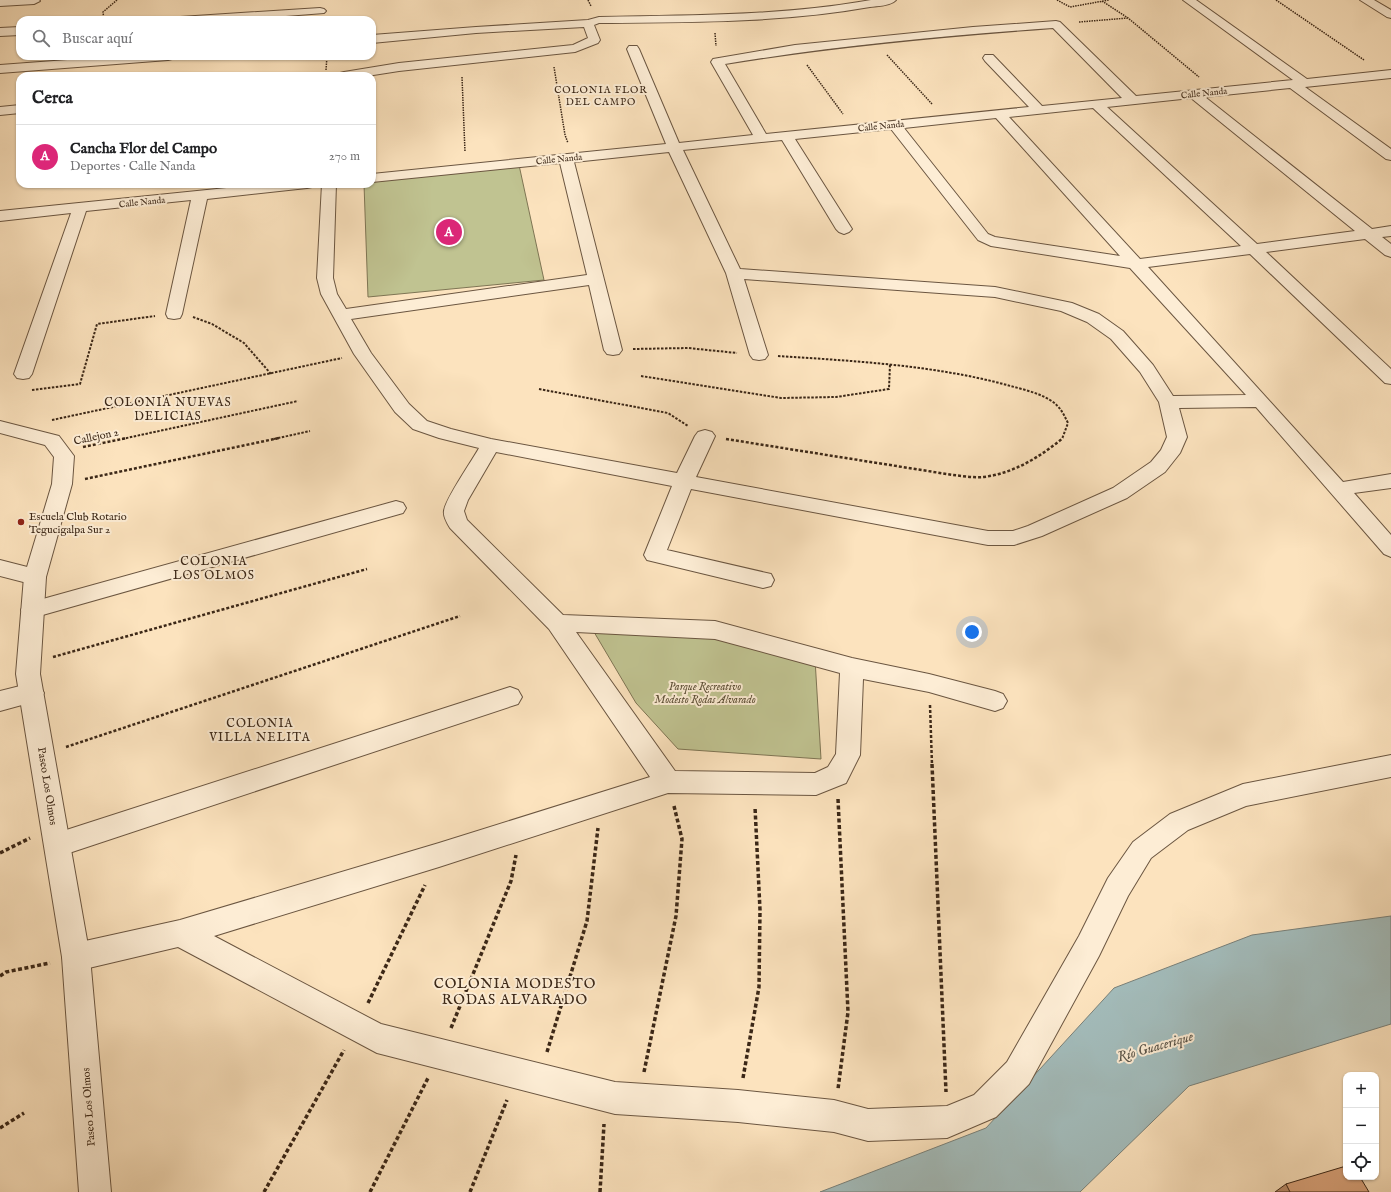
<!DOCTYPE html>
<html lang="es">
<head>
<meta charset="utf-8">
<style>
  :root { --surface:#fff; --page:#f6f6f6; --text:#202124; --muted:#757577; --line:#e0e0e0; --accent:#db2777 }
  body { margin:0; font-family:"IM FELL English",serif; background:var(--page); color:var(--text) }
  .controls { position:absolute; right:12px; bottom:12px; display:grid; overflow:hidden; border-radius:8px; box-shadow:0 1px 3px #0004 }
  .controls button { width:36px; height:36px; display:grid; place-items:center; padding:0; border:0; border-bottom:1px solid var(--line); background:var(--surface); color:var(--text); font:20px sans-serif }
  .you { position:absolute; left:972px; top:632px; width:14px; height:14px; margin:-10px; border:3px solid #fff; border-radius:50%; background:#1a73e8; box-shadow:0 0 0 6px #1a73e833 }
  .badge { display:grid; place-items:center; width:26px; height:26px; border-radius:50%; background:var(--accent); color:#fff; font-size:13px; font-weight:700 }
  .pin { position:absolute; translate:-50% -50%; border:2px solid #fff; box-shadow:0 1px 4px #0006 }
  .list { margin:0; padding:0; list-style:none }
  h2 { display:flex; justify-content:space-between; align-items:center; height:52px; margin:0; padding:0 16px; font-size:17px }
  h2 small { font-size:13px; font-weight:400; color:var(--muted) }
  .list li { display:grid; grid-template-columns:26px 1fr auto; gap:12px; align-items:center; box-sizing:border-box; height:64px; padding:0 16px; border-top:1px solid var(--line) }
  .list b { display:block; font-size:15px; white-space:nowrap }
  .list p { margin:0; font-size:13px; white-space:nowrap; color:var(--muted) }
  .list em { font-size:13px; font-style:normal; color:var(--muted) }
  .icon { flex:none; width:22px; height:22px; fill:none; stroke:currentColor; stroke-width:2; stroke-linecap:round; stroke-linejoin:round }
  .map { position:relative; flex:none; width:1391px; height:1192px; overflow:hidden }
  .search { position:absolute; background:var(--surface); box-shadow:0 1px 3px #0004; left:16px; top:16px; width:360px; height:44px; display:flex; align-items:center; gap:10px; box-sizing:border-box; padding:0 14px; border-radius:12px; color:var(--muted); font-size:15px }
  .panel { position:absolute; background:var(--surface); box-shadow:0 1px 3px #0004; left:16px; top:72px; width:360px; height:116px; border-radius:12px }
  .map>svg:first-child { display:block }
  .green { fill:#c0c391; stroke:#7e7554 }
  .water { fill:#a3bcbb; stroke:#798079 }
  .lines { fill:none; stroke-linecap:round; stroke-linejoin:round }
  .minor-casing { stroke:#6b5641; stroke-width:2 }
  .tertiary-casing { stroke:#6b5641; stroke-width:2 }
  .path-far3 { stroke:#3b2717; stroke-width:1.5; stroke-dasharray:1.5 1; stroke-linecap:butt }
  .path-far2 { stroke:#3b2717; stroke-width:2; stroke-dasharray:2.5 1.5; stroke-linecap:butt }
  .path-far1 { stroke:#3b2717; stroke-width:2.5; stroke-dasharray:3 2; stroke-linecap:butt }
  .path { stroke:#3b2717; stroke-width:3.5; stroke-dasharray:4 2.5; stroke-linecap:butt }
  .minor { fill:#fdedd5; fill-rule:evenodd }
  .tertiary { fill:#fdedd5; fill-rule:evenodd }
  .wall { fill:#bc8e6c; stroke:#3b2717 }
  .building { fill:#dba57d; stroke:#3b2717 }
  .poi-dot { fill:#8f2418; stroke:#fdedd5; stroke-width:1.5 }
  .labels { text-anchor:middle; stroke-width:4; stroke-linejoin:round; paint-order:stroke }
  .far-street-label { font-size:9px; fill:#3b2717; stroke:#fdedd5 }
  .far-neighbourhood-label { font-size:10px; letter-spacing:1px; fill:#3b2717; stroke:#fdedd5 }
  .street-label { font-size:11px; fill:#3b2717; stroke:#fdedd5 }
  .poi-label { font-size:11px; fill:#3b2717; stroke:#fdedd5; text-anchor:start }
  .park-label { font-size:11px; font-style:italic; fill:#5c4e36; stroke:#fdedd5 }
  .neighbourhood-label { font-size:12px; letter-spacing:1px; fill:#3b2717; stroke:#fdedd5 }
  .near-neighbourhood-label { font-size:14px; letter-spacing:1px; fill:#3b2717; stroke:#fdedd5 }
  .near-water-label { font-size:14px; font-style:italic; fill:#5a5448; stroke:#fdedd5 }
</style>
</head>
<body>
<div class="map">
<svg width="1391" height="1192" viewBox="0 0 1391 1192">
  <rect width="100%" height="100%" fill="#fce3be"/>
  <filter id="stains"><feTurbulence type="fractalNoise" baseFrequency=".005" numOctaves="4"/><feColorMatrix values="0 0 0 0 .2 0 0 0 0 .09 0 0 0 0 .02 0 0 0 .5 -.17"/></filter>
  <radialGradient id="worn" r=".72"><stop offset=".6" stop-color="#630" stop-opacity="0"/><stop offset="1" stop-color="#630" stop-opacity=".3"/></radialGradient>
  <path class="green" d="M519,165l25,115 -176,17 -4,-113h8v-2z
    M594,632h114l107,27 6,100 -143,-10 -42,-46z"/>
  <path class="water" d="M1391,916v108l-202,62 -109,106h-260l166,-64 128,-140 138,-53z"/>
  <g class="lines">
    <defs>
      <path id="minor" d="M0,0h39l1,1 -6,3 -34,2z
        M871,0h25c-5,6 -19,6 -26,7 -89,16 -180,15 -271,16l-5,2 6,15 -2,3 -23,9 -176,19 -32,5h-29l2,-3 4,-1 55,-9 174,-18 15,-7 -4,-11 -108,6 -104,10v-8l104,-8 112,-7 11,-3c91,-2 183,-1 272,-17z
        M1183,0h13l111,79 84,-9v8l-86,9 86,62v11l-5,-1 -96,-71 -85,9 167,132 19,-3v10l-9,1 9,7v13l-6,-2 -20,-16 -99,13 125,117v15l-6,-1 -135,-129 -102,13 195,215 48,-8v14l-37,5 37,42v22l-7,-3 -128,-147 -77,1 8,29 -7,16 -15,19 -38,26 -85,38 -28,9h-26l-297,-56 -24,61 104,24 3,6 -3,6 -8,2 -116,-28 -3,-5 28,-69 -176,-34 -28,48 -4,11 3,9 96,95 152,6 137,37 77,16 66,17 8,3 4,7 -4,7 -8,3 -66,-19 -66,-13 -3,76 -14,28 -30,12 -148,-2 -229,74 -225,69 167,88 234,58 123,8 96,10 34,9 79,-3 27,-11 33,-33 72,-126 29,-58 25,-36 37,-28 73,-30 148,-29v22l-145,29 -58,24 -37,28 -23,38 -29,60 -70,128 -33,33 -49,21 -79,3 -34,-9 -96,-10 -123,-8 -238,-61 -199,-106 -102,24 -10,-4 -4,-10 4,-10 10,-4 104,-23 259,-77 211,-66 -101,-148 -99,-101c-3,-5 -7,-12 -6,-17 1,-12 28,-50 35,-63l-40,-10 -26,-9 -18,-17 -41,-58 -33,-60 -4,-16 5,-94h14l-3,94 4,16 9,15 241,-34 -27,-112 -188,19v-8l294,-30 -39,-95 2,-3h8l2,3 40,94 74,-8 -42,-73 2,-3 82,-14 178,-18 83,-6 4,1 76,74 157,-16zM1053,28l69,70 -80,8 -49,-51h-8l-2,3 2,3 44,46 -263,27 -41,-70c108,-18 218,-28 328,-36zM1191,98l164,133 -98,13 -150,-137zM1093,108l148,138 -101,13 -131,-142zM996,118l124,138 -125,-19 -7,-3 -84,-106zM891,129l87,111 13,6 139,22 116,127 -73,1 -20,-31 -30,-34 -24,-17 -27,-11 -77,-16 -255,-18 -57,-119 99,-10 54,89 3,3 5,2 5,-2 3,-3 -57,-90zM669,152l57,121 24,82 3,4 6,1 6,-1 3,-4 -24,-76 251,18 66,14 26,11 24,17 29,33 19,30 8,35 -6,13 -10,12 -38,26 -85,38 -15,5h-25l-292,-54 19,-41 -3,-4 -7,-2 -7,2 -3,4 -18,37 -186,-34 -40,-10 -24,-8 -18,-17 -38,-51 -20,-34 238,-34 15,65 3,4 6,1 6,-1 3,-4 -48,-188zM576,632l139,7 125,34 -4,81 -8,13 -13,6 -140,-2z
        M1360,0h14l17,10v8l-4,-1z
        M320,8l4,1 2,2 -2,2 -91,7h-59l2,-2 4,-1z
        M20,27v8l-20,1v-8z
        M121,56h53l-2,3 -4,1 -168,13v-8z
        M20,105v8l-20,2v-8z
        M265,184h49l-2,3 -5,1 -100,11 -25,115 -2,4 -6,1 -6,-1 -2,-4 25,-114 -105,11 -54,163 -3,4 -6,1 -6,-1 -3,-4 57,-161 -71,8v-10z
        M396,501l7,2 3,5 -3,5 -371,105 -8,-2 -3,-6 3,-6 8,-2z
        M0,560l43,11 3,6 -3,6 -8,2 -35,-9z
        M32,683l8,3 4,7 -4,7 -40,11v-20z
        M510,687l8,3 4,7 -4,7 -461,153 -9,-4 -4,-8 4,-8 9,-4z"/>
      <path id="tertiary" d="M0,421l59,15 15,20 -2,28 -26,93 -6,97 50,283 21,235h-32l-17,-235 -46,-283 8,-97 28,-93 2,-27 -9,-12 -45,-12z"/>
    </defs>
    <use href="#minor" class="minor-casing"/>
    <use href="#tertiary" class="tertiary-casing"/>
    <path class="path-far3" d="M588,0l3,6
      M1057,0l13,7 39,-7
      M1276,0l88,60
      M1102,1l26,17 71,59
      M104,20l-1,-8 14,-12
      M1079,22l49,-4
      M715,33l1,13
      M887,55l45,49
      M807,65l36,49
      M554,67l11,68 3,8
      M326,70l1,-14
      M462,77l3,75
      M372,117l2,-30"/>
    <path class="path-far2" d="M193,317l19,7 32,19 27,31
      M633,349l55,-1 49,5
      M778,356c76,5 155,9 229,29 14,4 30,7 43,15 10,6 13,13 18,23l-6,16
      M641,376l140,22 55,-1 53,-8 1,-25
      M539,389l129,24 20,13
      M32,390l48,-6 17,-60 58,-8
      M52,420l290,-62
      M122,439l176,-38
      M274,439l36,-8"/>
    <path class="path-far1" d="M726,439l227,36c10,1 21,3 31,2 30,-4 56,-20 79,-39
      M83,447l44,-9
      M85,479l194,-41
      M53,657l314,-88
      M930,705l2,60
      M66,747l394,-131"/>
    <path class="path" d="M932,764l14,328
      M838,799l10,213 -10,77
      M0,853l30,-15
      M0,976l6,-4 44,-9
      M368,1003l57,-118
      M451,1028l60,-147 5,-26
      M547,1052l40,-131 11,-93
      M644,1072l32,-156 6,-77 -8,-33
      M743,1078l16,-91 1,-77 -5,-103
      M0,1128l24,-15
      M264,1192l80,-142
      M370,1192l58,-114
      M470,1192l37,-92
      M600,1192l4,-68"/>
    <use href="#minor" class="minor"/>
    <use href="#tertiary" class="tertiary"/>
  </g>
  <path class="wall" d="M1286,1184l83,8h-94z"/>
  <path class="building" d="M1346,1166v11h14l9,15h-79l-4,-8z"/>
  <circle class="poi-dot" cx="21" cy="522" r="4"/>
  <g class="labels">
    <g class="far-street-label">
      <text transform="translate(1204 93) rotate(-6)" y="3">Calle Nanda</text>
      <text transform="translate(881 126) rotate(-6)" y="3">Calle Nanda</text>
      <text transform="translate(559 159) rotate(-6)" y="3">Calle Nanda</text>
      <text transform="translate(142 202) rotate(-6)" y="3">Calle Nanda</text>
    </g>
    <g class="far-neighbourhood-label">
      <text x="601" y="93">COLONIA FLOR<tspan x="601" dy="12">DEL CAMPO</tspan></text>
    </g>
    <g class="street-label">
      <text transform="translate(96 436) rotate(-12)" y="4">Callejon 2</text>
      <text transform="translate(48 786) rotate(81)" y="4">Paseo Los Olmos</text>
      <text transform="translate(88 1107) rotate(-94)" y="4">Paseo Los Olmos</text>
    </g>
    <g class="poi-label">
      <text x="29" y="520">Escuela Club Rotario<tspan x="29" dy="13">Tegucigalpa Sur 2</tspan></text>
    </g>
    <g class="park-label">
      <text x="705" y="690">Parque Recreativo<tspan x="705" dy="13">Modesto Rodas Alvarado</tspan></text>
    </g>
    <g class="neighbourhood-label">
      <text x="168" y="406">COLONIA NUEVAS<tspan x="168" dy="14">DELICIAS</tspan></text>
      <text x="214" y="565">COLONIA<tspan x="214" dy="14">LOS OLMOS</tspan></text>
      <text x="260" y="727">COLONIA<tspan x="260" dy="14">VILLA NELITA</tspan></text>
    </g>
    <g class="near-neighbourhood-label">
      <text x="515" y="988">COLONIA MODESTO<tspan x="515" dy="16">RODAS ALVARADO</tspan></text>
    </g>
    <g class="near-water-label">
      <text transform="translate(1155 1046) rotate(-16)" y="5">Río Guacerique</text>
    </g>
  </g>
  <rect width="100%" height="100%" filter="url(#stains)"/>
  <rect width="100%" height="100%" fill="url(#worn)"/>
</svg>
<div class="controls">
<button>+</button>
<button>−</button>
<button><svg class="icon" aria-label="locate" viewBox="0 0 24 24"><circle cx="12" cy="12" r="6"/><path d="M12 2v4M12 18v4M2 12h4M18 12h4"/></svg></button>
</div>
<div class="you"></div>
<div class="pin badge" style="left:449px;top:232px">A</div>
<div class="search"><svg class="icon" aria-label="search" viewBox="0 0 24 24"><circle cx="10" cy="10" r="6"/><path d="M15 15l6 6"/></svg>Buscar aquí</div>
<section class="panel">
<h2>Cerca<small></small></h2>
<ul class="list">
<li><span class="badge">A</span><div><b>Cancha Flor del Campo</b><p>Deportes · Calle Nanda</p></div><em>270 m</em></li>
</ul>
</section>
</div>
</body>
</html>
